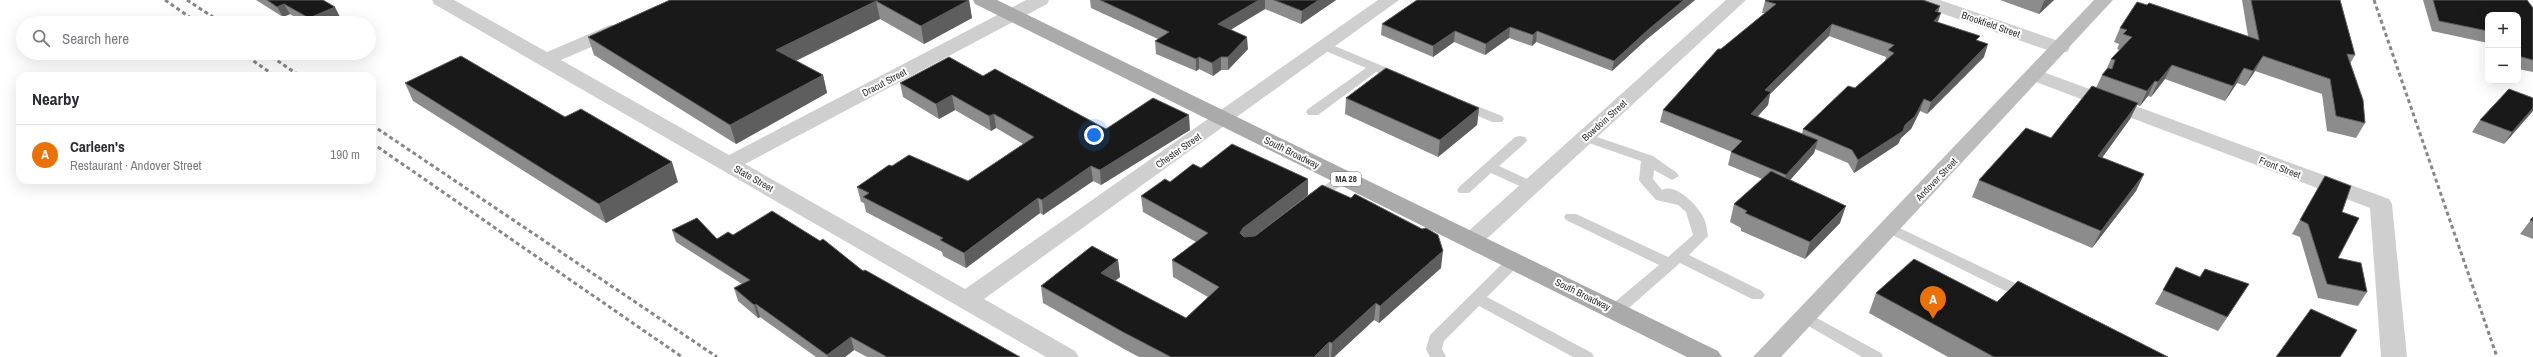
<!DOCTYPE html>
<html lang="en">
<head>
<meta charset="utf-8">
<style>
  :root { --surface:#fff; --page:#f7f7f7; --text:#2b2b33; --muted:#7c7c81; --line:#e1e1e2; --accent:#db2777 }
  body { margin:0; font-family:"Archivo Narrow",sans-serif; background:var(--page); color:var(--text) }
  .controls { position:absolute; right:12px; top:12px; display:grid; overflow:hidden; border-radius:8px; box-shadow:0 4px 16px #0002 }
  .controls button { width:36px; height:36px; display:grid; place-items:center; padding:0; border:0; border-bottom:1px solid var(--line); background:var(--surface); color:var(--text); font:20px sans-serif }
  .you { position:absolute; left:1094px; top:135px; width:14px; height:14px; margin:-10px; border:3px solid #fff; border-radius:50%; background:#1a73e8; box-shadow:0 0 0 6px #1a73e833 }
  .badge { display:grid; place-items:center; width:26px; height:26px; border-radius:50%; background:var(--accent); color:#fff; font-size:13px; font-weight:700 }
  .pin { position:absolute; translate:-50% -33px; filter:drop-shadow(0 1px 2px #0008) }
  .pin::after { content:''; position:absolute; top:21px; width:14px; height:12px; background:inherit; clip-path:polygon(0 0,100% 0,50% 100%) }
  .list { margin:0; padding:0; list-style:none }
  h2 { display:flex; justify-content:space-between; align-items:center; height:52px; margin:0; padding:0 16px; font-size:17px }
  h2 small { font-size:13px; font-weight:400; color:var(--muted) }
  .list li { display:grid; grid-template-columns:26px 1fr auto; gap:12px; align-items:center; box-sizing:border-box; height:60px; padding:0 16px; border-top:1px solid var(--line) }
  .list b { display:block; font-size:15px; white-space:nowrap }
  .list p { margin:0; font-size:13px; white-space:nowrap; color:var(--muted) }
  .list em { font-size:13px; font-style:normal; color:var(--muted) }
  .icon { flex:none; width:22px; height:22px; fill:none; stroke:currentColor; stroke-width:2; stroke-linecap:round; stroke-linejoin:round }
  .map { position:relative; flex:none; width:2533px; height:357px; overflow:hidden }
  .search { position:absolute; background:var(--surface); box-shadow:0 4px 16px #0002; left:16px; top:16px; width:360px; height:44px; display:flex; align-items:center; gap:10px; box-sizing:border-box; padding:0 14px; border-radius:22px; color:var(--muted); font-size:15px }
  .panel { position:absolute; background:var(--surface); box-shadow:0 4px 16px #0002; left:16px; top:72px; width:360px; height:112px; border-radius:12px }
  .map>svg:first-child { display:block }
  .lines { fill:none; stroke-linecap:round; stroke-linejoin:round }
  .service { fill:#cfcfcf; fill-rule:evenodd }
  .minor { fill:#cfcfcf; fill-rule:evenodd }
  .secondary { fill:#bcbcbc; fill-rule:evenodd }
  .primary { fill:#aaa; fill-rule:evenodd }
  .rail { stroke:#878787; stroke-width:3; stroke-dasharray:4 3; stroke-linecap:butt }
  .wall { fill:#8c8c8c; fill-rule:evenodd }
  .shaded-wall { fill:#5e5e5e }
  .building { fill:#191919; stroke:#5e5e5e }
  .labels { text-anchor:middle; stroke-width:4; stroke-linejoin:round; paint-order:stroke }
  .shield { fill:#fff; stroke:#707070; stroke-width:1 }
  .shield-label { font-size:9px; font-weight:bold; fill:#323232 }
  .street-label { font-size:10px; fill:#323232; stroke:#fff }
</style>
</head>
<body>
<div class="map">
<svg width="2533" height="357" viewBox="0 0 2533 357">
  <rect width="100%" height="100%" fill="#fff"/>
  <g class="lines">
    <path class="service" d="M1325,42l79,33 2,3 -6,4 -24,-10 -58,43h-10l-2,-3 2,-3 58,-41 -45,-19 -2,-3z
      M1462,100l40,16 2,3 -2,3h-10l-35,-15 -2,-3z
      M1585,133l68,23 24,17 2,3 -7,4 -18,-10 -1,9 9,11c13,-7 34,14 40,25 4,6 5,14 6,21l-19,19 73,36 3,4 -3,4h-10l-72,-36 -58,51h-12l-2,-4 2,-4 49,-41 -93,-45 -2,-3 2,-3h10l92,43 25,-22 -7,-23 -8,-7 -22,-5 -15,-17 -2,-3 2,-19 -61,-21 -2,-3z
      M1520,136l5,1 2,3 -2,3 -26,23 37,17 2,3 -2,3h-10l-35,-16 -22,20h-10l-2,-3 2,-3 56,-50z
      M1343,173l5,1 2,3 -2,3 -29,22h-10l-2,-3 2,-3z
      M1889,223l145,69 3,4 -3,4h-10l-140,-69 -2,-3 2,-3z
      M1514,256l5,1 3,4 -3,4 -32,32 105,56 2,4h-21l-94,-51 -35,35 -2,8 4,8h-16l-4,-8 4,-14 79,-78z
      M1804,311l77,42 2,4h-21l-64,-37 -2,-4 2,-4z"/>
    <path class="minor" d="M432,0h22l93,52 63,-27h14l2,4 -2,4 -63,27 168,95 297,-155h23l-2,4 -302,160 220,125 413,-289h21l-415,299 91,52 4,6h-33l-612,-353z
      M1726,0h20l-266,245 -8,3 -8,-3 -4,-5 4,-5z
      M1913,0h27l127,44 3,4 -3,4h-14l-138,-48z
      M2035,69l354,130 3,5 15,153h-26l-11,-149 -342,-129 -3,-4 3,-4z"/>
    <path class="secondary" d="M2094,0h19l-332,357h-28z"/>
    <path class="primary" d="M973,0h24l721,351 4,6h-35l-712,-353z"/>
    <path class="rail" d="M165,0l33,23
      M187,0l35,23
      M2374,0l123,357
      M242,53l33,23
      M266,53l34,23
      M372,125l345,232
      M372,143l310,214"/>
  </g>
  <path class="wall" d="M256,0h67l17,17 -13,6h-23l-14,-9 -7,3z
    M670,0h299l3,18 -48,26 -44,-25 -84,42 27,14 4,18 -91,51 -142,-89 -6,-18z
    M1090,0h246l-35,24 -36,-15 -34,20 17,20 -20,21h-7l-8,6 -14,-7 -3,2 -40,-17 -1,-13 3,-2 -67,-31z
    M1417,0h278l-48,39 -35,32 -76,-29 -4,4 -23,-8 -24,17 -31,-13 -21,15 -52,-22 1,-11z
    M2000,0h54l-15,14z
    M2242,0h98l15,55 -5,9 15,59 -9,15 -29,-7 -5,-37 -67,-23 -10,15 -8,-3 -12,18 -60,-22 -14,18 -3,-1 -8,10 -3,-1 -7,14 -28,39 42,16 -8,17 -44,57 -120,-51 7,-17 72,-42 45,-50 6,-13 5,-7 4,-9 9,-9 -3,-1 2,-5 -5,-2 6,-14 128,8z
    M2423,0h104l6,8v64l-15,-3v-54h-30v28l-56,-12z
    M1765,1l175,5 -2,6 3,1 -3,9 40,19 6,16 -57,57 -7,-3 -9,18 -10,9 -3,6 -44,29 -6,-10 -33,-14 -1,4 -24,27 50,43 -35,36 -64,-28v-3l-11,-6 4,-18 28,-25 -34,-14 3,-13h1l-72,-30 3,-12 58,-61 44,-36h-3zM1829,36l57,21 -1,4 -30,27 -52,41 -1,5 -45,-17 11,-12 2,-11z
    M983,76l123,53 84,1 -89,55 -8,-4 -50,34 -3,-2 -74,55 -23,-12 -1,-4 -76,-40 -2,-9 -3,-1 -4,-15 35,-21 76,15 55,-37 -27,-16 -5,3 -36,-21 -16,9 -36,-22 -3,-14z
    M405,83l160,34 113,65 -72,41 -193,-122z
    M1346,98l133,10 -2,17 -39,32 -93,-43z
    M2532,112l-28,32 -32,-12 8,-12z
    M1201,168l107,27 -54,41 187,32 -62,55 -5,-3 -40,37h-195l-15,-8 -81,-46 -2,-17 77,-26 2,17 -5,4 71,37 22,-21 -35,-20 -1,-17 24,-18 -53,-30 -2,-16z
    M2325,176l17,36 -4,46 29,34 -9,14 -40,-8 -18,-61 -8,-3z
    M2533,217v22l-13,-5z
    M672,230l45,9 16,-4 130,36 157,86h-153l-13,-7 -9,7h-29l-56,-40 -2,1 -20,-17 -4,-13 8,-4 -66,-42z
    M2163,290l77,8 -22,33 -63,-27z
    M1876,293l121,9 171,55h-220l-79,-44z"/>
  <path class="shaded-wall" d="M969,0l3,18 -48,26 -3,-18z
    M1259,0h6v9l-46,28 -1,-13z
    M1319,0h17l-35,24 1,-13z
    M1684,0h11l-48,39 -35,32 2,-10 35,-32z
    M2046,0h8l-15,14 5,-13z
    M876,1l4,18 -99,49 -5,-18z
    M284,4l6,10 -7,3 -6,-10z
    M1940,6l-4,12 -1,-7z
    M335,7l5,10 -13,6h-16l-2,-5z
    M1941,13l-5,12 -2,-4z
    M1832,24l-3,12 -59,58 -2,11 -20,22 3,-13 14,-24z
    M1510,27l-1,11 -24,17 1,-11z
    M1455,31l-1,11 -21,15v-11z
    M1537,31l-1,11 -4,4 1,-11z
    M1247,37l1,12 -20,21v-13z
    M1988,44l-4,13 -57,57 4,-12z
    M2263,56l-8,15 -10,15 8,-15z
    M1199,57v12l-3,2v-12z
    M1221,57v13l-8,6 -1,-13z
    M2172,65l-7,14 -14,18 7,-15z
    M2244,68l-7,15 -12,18 8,-15z
    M823,75l4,18 -91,51 -6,-19z
    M2155,81l-7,15 -8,10 7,-15z
    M952,95l3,15 -16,9 -3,-15z
    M1924,99l-4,12 -9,18 -10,9 -3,6 -44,29 4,-13z
    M2138,103l-8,16 -39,54 7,-17z
    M1479,108l-2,17 -39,32 2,-17z
    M2533,108v3l-1,1 -28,32 8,-12z
    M994,114l2,14 -5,3 -2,-15z
    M1189,115l1,15 -89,55 -1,-15z
    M1818,140l-4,13 -31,35 3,-13z
    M672,162l6,20 -72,41 -7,-19z
    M1091,166l2,15 -50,34 -1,-15z
    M2144,174l-8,17 -44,57 9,-17z
    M1308,179v16l-65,50 -3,-12 3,-5z
    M1038,198l2,15 -74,55 -2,-15z
    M1846,206l-6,17 -35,36 5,-17z
    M1443,251l-2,17 -62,55 1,-17z
    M1118,260l2,17 -17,13 -2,-17z
    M2249,284l-9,14 -22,33 9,-14z
    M1376,303l-2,17 -40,37h-3l1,-14z
    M756,304l4,13 -2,1 -4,-13z
    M851,337l3,13 -9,7h-17l-1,-2z
    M1329,342v15h-15z"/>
  <path class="building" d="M267,0h56l12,7 -26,11 -25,-14 -7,3z
    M670,0h299l-48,26 -45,-25 -100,49 47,25 -93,50 -142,-88z
    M1100,0h159l-41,24 29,13 -19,20h-7l-9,6 -13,-6 -3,2 -41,-18 14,-9z
    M1274,0h45l-17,11z
    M1417,0h267l-35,29 -35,32 -77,-30 -4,4 -23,-8 -24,17 -31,-13 -22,15 -51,-22z
    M1766,0h157l17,6 -5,5 6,2 -7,8 46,15 -4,4 12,4 -57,58 -7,-3 -9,17 -10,9 -2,6 -45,29 -6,-10 -49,-21 45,-43 7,2 39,-35 -6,-3 6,-5 -62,-21 -67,66 6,2 -20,22 67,26 -32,35 -55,-23 11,-11 -79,-31 55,-61h3l55,-45 -11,-3z
    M2251,0h89l15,55 -8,-1 16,46 2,23 -29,-7 -6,-37 -67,-23 -10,15 -9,-3 -11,18 -61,-21 -14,17 -3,-1 -8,10 -45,-16 6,-7 4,1 3,-9 -4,-1 21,-22 -9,-3 4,-4 -7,-2 17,-26 10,3 2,-2 110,37z
    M2433,0h94l6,8v52l-15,-4v-41h-30v16l-49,-10z
    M461,56l104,61 16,-8 91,53 -73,42 -194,-121z
    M949,57l34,19 12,-7 111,60 47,-31 36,17 -89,55 -9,-4 -49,34 -4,-2 -74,55 -24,-13 3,-2 -80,-41 6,-4 -12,-6 32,-22 3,1 17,-11 59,26 66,-44 -40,-23 -5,2 -37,-21 -16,9 -36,-21z
    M1386,68l93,40 -39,32 -94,-42z
    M2092,86l46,17 -40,53 46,18 -43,57 -122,-51 47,-52 25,10z
    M2509,89l24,9v10l-21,24 -32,-12z
    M1232,144l76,35 -65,49 -3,5 4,4 11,-1 67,-51 29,13 4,-4 67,35 4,-1 12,7 5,16 -63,55 -4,-3 -44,40 -3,-1 -15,15h-143l-48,-25 -82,-46 51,-40 26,14 -17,13 85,45 33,-31 -47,-27 36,-27 -67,-37 24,-17 5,3 23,-18 8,4z
    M1771,171l75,35 -36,36 -65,-29 2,-2 -13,-7z
    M2325,176l26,10 -9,26 17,6 -21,40 23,5 6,29 -40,-8 -19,-60 -8,-4z
    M772,211l48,30 3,-2 40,32 2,-1 155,87h-133l-36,-20 -24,18 -71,-51 -2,1 -20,-17 16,-8 -78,-50 25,-12 20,21 11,-7 5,3z
    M2533,217v4l-3,-1z
    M1914,259l83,43 21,-21 150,76h-174l-118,-64z
    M2176,267l24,10 5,-8 44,15 -22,33 -64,-27z
    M2311,309l46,21 -17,27h-64z"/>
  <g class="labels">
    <rect class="shield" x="1331" y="172" width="30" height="14" rx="3"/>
    <g class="shield-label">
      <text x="1346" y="182">MA 28</text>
    </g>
    <g class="street-label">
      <text transform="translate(1991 24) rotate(19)" y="4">Brookfield Street</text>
      <text transform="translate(884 82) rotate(-28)" y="4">Dracut Street</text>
      <text transform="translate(1604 120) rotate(-42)" y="4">Bowdoin Street</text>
      <text transform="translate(1178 150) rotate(-35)" y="4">Chester Street</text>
      <text transform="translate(1292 152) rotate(26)" y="4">South Broadway</text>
      <text transform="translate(2280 167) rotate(21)" y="4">Front Street</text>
      <text transform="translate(754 178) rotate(30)" y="4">State Street</text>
      <text transform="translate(1936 179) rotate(-46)" y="4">Andover Street</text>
      <text transform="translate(1583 294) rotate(26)" y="4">South Broadway</text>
    </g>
  </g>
</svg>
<div class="controls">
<button>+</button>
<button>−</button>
</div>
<div class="you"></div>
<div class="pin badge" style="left:1933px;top:319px;background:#e8710a">A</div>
<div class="search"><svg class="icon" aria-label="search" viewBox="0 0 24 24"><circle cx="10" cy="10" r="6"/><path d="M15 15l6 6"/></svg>Search here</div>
<section class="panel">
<h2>Nearby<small></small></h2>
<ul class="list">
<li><span class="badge" style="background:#e8710a">A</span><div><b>Carleen's</b><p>Restaurant · Andover Street</p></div><em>190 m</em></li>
</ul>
</section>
</div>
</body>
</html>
